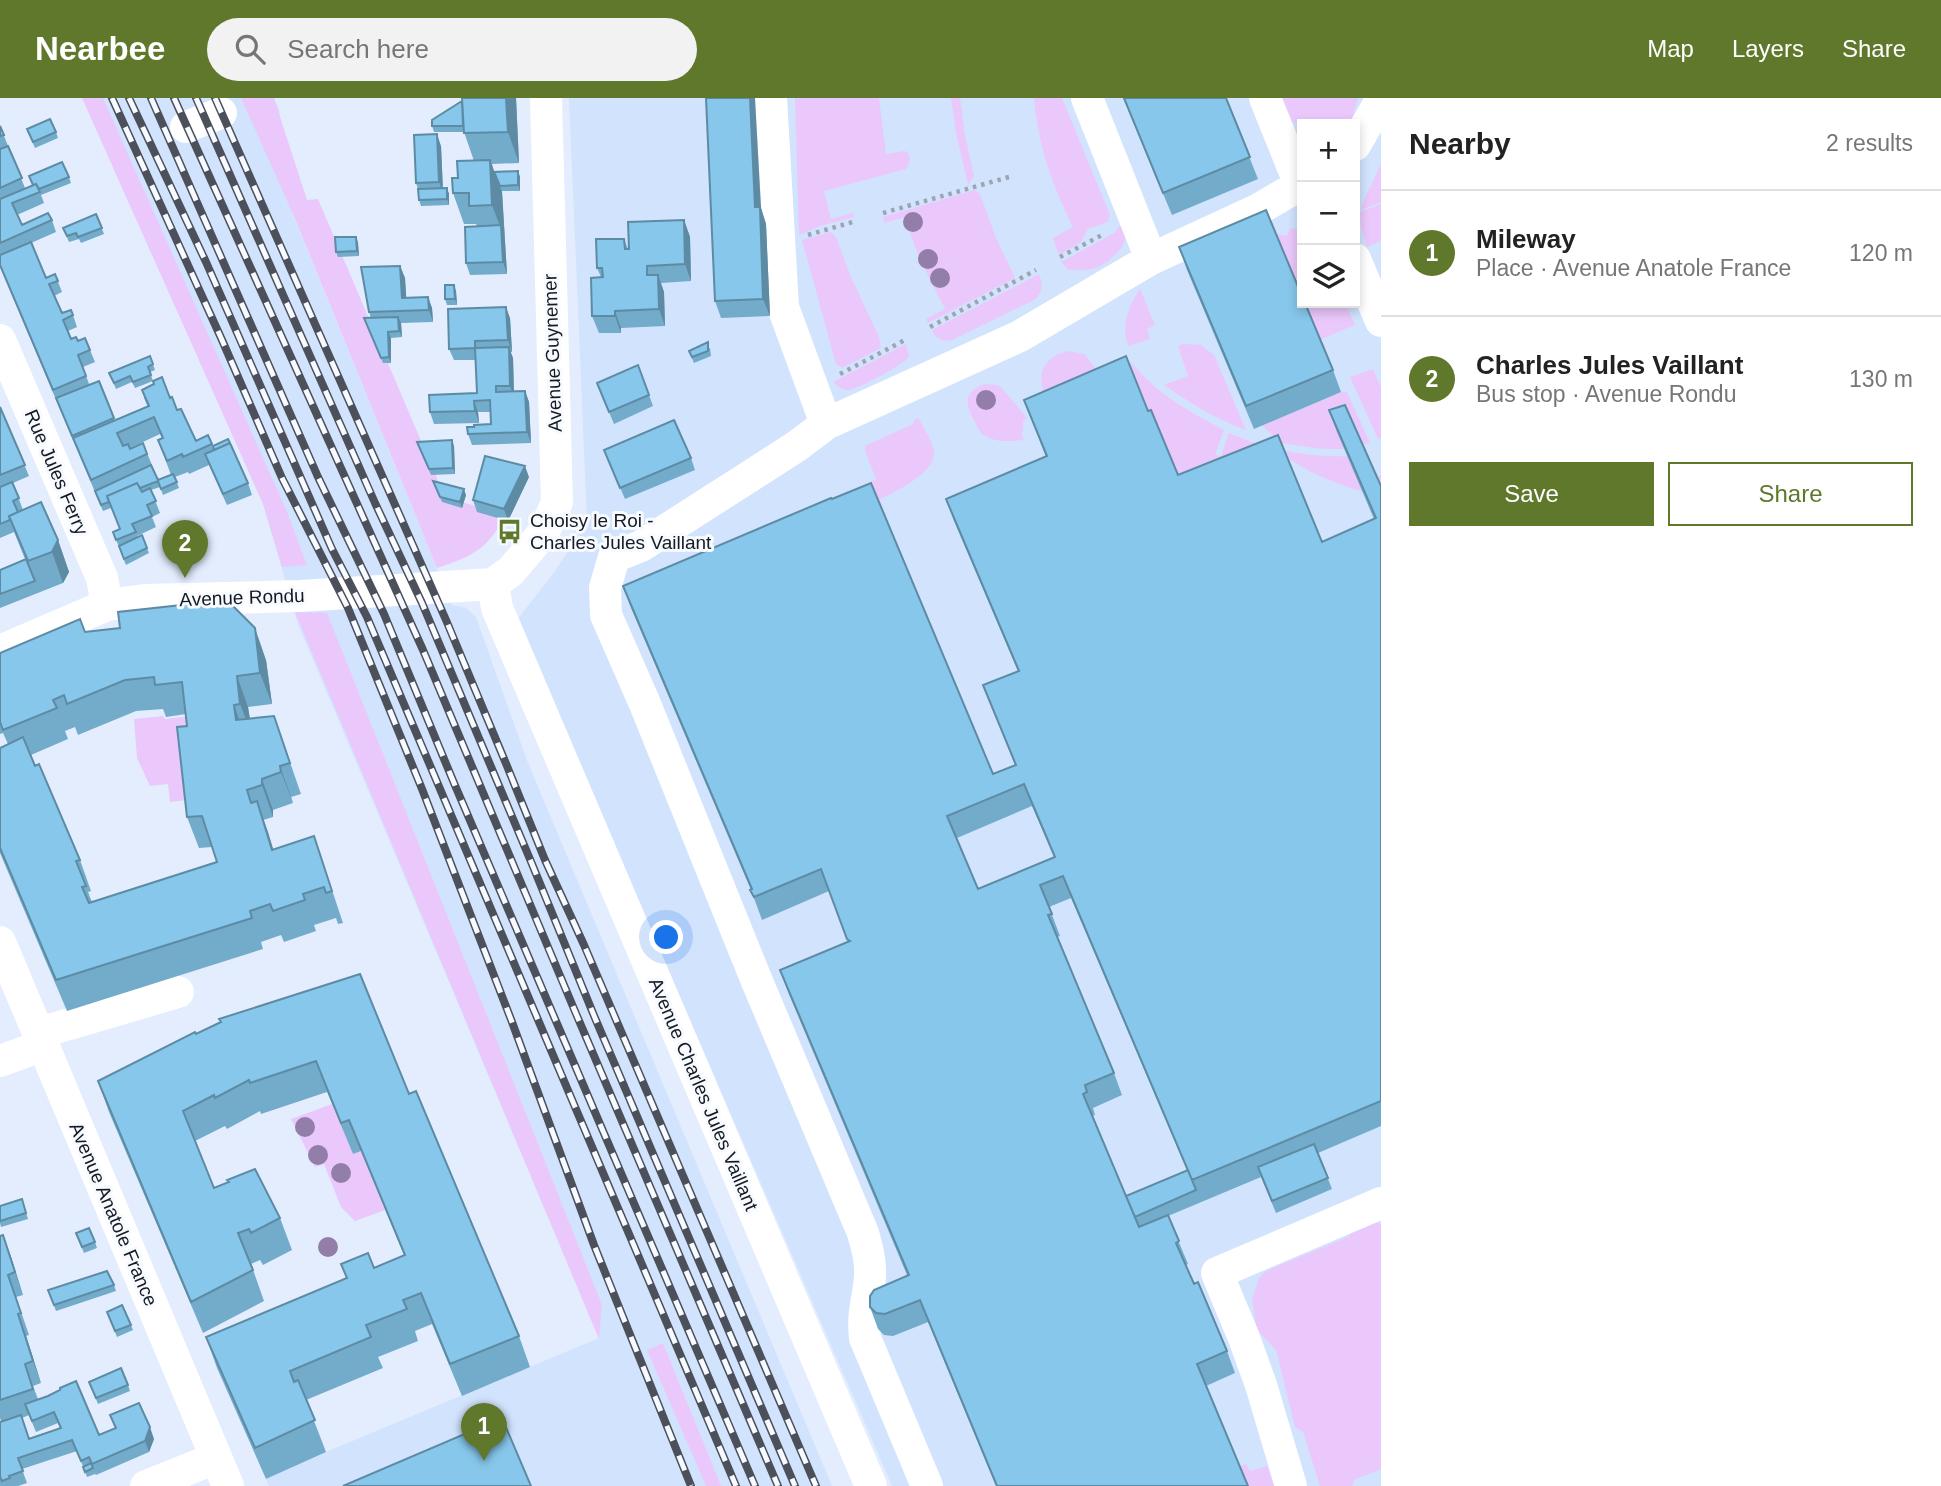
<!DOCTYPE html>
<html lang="en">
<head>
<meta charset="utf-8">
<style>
  :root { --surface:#fff; --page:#f2f2f2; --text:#222; --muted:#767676; --line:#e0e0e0; --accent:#5f782b }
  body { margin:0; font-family:Arial,sans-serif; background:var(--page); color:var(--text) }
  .controls { position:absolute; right:21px; top:21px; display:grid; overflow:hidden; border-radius:0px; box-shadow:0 4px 10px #0003 }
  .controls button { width:63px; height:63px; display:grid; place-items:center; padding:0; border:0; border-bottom:2px solid var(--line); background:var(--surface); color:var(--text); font:35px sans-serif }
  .you { position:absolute; left:667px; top:840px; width:24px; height:24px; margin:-18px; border:5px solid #fff; border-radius:50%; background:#1a73e8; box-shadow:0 0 0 10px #1a73e833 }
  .badge { display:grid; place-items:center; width:46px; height:46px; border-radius:50%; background:var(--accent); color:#fff; font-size:23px; font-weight:700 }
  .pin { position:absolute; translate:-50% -58px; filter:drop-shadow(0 2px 4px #0008) }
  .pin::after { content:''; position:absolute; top:37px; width:24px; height:21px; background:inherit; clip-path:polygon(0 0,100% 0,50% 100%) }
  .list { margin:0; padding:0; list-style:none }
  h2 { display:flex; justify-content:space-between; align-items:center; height:91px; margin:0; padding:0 28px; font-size:30px }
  h2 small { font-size:23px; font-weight:400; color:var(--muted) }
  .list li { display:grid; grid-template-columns:46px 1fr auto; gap:21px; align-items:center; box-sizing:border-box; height:126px; padding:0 28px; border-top:2px solid var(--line) }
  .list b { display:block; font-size:26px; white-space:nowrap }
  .list p { margin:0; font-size:23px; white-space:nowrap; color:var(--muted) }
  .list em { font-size:23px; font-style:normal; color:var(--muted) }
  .actions { display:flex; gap:14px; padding:21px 28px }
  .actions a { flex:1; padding:16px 0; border:2px solid var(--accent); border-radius:0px; text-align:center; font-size:24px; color:var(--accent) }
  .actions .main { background:var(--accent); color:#fff }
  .icon { flex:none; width:38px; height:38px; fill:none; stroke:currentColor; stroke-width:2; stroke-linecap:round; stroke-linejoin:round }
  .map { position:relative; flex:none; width:1381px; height:1388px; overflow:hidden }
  header { display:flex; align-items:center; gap:42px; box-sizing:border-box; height:98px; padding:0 35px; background:var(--accent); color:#fff }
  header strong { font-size:33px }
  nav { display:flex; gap:38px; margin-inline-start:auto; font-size:24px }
  .search { width:490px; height:63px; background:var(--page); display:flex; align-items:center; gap:18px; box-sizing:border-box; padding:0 24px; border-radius:38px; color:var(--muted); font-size:26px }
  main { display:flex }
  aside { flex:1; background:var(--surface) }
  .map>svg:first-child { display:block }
  .built { fill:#d2e3fe; fill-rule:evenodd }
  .green { fill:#eac8fb }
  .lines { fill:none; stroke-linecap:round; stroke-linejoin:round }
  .path { stroke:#9da5b2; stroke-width:4.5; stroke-dasharray:3.5 5; stroke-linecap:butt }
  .minor { stroke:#fff; stroke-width:32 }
  .rail-casing { stroke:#4b505b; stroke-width:8 }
  .rail { stroke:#f7fafe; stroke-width:5; stroke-dasharray:16; stroke-linecap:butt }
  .tree { fill:#927ea9 }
  .wall { fill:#73abca; fill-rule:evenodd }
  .shaded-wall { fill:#5e8ba4 }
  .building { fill:#86c7eb; stroke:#5e8ba4; stroke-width:2; fill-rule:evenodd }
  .labels { text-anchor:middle; stroke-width:6; stroke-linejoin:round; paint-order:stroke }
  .street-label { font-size:19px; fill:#161a22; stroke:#f7fafe }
  .poi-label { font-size:19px; fill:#161a22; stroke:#f7fafe; text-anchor:start }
</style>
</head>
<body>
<header>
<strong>Nearbee</strong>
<div class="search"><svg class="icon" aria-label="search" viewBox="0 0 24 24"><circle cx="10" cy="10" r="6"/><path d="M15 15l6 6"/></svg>Search here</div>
<nav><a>Map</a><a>Layers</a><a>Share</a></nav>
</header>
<main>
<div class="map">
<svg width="1381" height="1388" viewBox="0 0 1381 1388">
  <rect width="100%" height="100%" fill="#e3edfe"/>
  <path class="built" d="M85,0h189l5,11 14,106 159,390 14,3 10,9 52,146 304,723h-563l-3,-7 60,-27 273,-114 -301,-714 -35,-120z
    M569,0h812v1388h-489l-375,-866 38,-49 32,-49zM1302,26h53v179h-53z"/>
  <path class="green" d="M82,0h21l184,414 20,53 -25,2 -19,-63z
    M241,0h33l33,102 11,-1 127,298 61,18c-20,35 -31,40 -69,53l-144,-354z
    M795,0h84l7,56 18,-3 4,1c3,7 2,12 -2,17l-82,22 7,28 22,-6 1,4 -34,9 -21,9z
    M951,0h9l5,37 9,41 -6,9 -12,-52z
    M1034,0h28l48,117 -2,7 -20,7 -7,13 -22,13 -6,-17 20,-11c-21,-43 -35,-81 -39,-129z
    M1281,0h77l-6,21 -5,5h-45v2l-13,-6z
    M1381,66v38l-20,8 3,-10z
    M975,92l5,4 16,44 19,40 -87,45 -2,-4 19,-10c-15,-30 -32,-59 -39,-92l-22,6 -1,-6z
    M1381,106v37l-14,6 -6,-19 -1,-16z
    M1121,127c2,4 4,7 4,11 1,12 -18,28 -29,32 -9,3 -19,2 -28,2l-7,-8 55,-30 1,-4z
    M1290,130l12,3v69l-28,-67 13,3z
    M831,134l5,5 15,40 28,60 2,11 -39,20 -6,-4 -34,-124z
    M1039,176c4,9 4,20 -5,26l-82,40c-9,2 -17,-1 -20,-10z
    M1140,191l15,36 -8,4 3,10 -21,7c-10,-18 1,-42 11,-57z
    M1304,205h41l10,22 -36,15z
    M906,246l3,13c-5,7 -52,33 -61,33 -7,0 -11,-4 -15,-8z
    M1183,246l18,1 13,10 32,75c-30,-11 -56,-27 -82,-45l24,-9 -10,-30z
    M1068,253l16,3 15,18 -48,42c-11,-27 -20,-53 17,-63z
    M1130,263c28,34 56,49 94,69l-9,25 6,1 8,-23 30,12 -73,52c-20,-44 -45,-88 -56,-136z
    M1373,271l8,18v51l-3,1 -28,-62z
    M984,286l13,1 5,3 25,30 -4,3v10l-2,1 3,8c-13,1 -27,3 -39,-4 -5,-3 -7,-7 -9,-12 -10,-19 -15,-30 8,-40z
    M1341,294h6l23,51 -25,6h-21l-43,-6 -3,-9 -5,2 -11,-11z
    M916,320l3,1c4,9 13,21 15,31 3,24 -40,41 -57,51l-7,-19 6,-3 -11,-28v-5l48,-22z
    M1279,352l32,5 45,2 14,19h11v20c-33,-7 -78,-23 -102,-46z
    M295,514l32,1 275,692 -3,34z
    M163,618l2,3 27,-3 -5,84 -17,2 -2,-18 -18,2 -13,-28 -3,-39z
    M332,1006l21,50 8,-3 24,59 -30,11 -14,-14 -17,-43 -9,3 -24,-48z
    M1377,1124l4,2v245l-27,11 -2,6h-32l-17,-54 -8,-5 -19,-77 -19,-20 -5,-30 7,-22 7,-7 82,-34 5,-6z
    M663,1245l58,143h-15l-59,-136z
    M1246,1366l4,7 17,-5 7,20h-27l-8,-19z"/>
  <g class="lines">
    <path class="path" d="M883,115l126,-36
      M808,137l48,-14
      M1060,159l44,-23
      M930,229l106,-57
      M840,276l65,-34"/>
    <path class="minor" d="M771,0l12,209 43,117
      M1087,0l64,161
      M1265,0l37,92
      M186,29l35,-14
      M1355,47l26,-45
      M1355,161l26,62
      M0,242l102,238 5,27
      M493,486l4,24 374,878
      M493,486l18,-13 33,-39 13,-30 -11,-404
      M0,553l107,-46 38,-5 155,-4 193,-12
      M0,844l228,544
      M39,935l139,-41
      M0,963l44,-16
      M146,1388l70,-28
      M927,1388l-62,-148c-3,-25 3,-38 5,-61 1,-16 -3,-29 -7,-44l-107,-254 -111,-275 -39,-89 -1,-27 9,-31 27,-11 156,-100 29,-22 194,-88 131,-77 106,-49 45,-26
      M1291,1388l-30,-101 -17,-47 -27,-65 164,-70"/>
    <defs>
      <path id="rail" d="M112,0l110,242 60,138 66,130 74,181 90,233 82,223 97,241
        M129,0l77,164 126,287 35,68 369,869
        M151,0l167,379 66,137 70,169 301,703
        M174,0l249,552 154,366 201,470
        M196,0l179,405 47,100 110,261 63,154 200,468
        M215,0l231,522 61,146 38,94 39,85 232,541"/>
    </defs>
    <use href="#rail" class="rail-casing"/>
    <use href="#rail" class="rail"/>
  </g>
  <g class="tree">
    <circle cx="913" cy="124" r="10"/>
    <circle cx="928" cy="161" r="10"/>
    <circle cx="940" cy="180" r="10"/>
    <circle cx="986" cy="302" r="10"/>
    <circle cx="305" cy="1029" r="10"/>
    <circle cx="318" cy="1057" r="10"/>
    <circle cx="341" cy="1075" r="10"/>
    <circle cx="328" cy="1149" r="10"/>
  </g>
  <path class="wall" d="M516,0l3,65 -27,1 2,8 24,-1 2,6v14h-18l5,83 -37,1 -4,-12 11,-37 -1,-2h-12l-11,-31 5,-15 16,-17 -10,-29h-30l-2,-6 30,-25z
    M1123,0h103l32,81 -86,36z
    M0,28l25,62 44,-11 2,6 -30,12 3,8 -27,12 5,10 30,-5 4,12 -25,11 15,35 9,-4 7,18 -8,4 8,17 11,2 4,12 -9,4 3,8 7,2 12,9 5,12 -12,5 6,17 10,-3 16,40 33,-14 -4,-9 10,-14 -1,-3 -18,7 -3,-6 -16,7 -7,-16 41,-17 5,14 -5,2 3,9 17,17 26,43 12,-6 5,11 35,37 4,12 -25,10 -18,-40 -20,9 -1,-2 -13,5 4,11 -16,7 -3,-8 -9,3 9,23 -8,4 4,10 -19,9 10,12 2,5 -23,12 -13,-33 7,-3 -9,-21 -8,3 -103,-244zM160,336l2,4 -4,2 13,35 -13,5 -15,-37 -13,6v-1z
    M27,31l29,3 2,6 -23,10z
    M441,48l2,42h4l2,6v11l-28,1 -2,-6 -1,-11 -2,-6z
    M761,110l5,16 4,92 -49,2 -6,-17z
    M96,116l8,20 -23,9 -2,-4 -10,3 -6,-14z
    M684,122l6,17 1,44 -30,2 3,9 1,34 -44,2v5h-22l-7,-17 9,-39 -4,-9 27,-29 4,10z
    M356,139l2,6 1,13 -21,1 -2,-5z
    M1179,149l154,123 8,22 -87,37 -67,-159z
    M400,168l5,12 1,20 22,-1 4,11 1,14 -32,1 1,14 -11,1v25h-8l-19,-45h7l-2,-6z
    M456,193l1,14h-10l-2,-6z
    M510,220l2,34h-2l3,6 1,33h11l4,11 2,41 -59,2 -4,-11 23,-10 -1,-12h-12l1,11 -45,1 -4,-12 47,-19 -2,-33h-21l-5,-11z
    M710,250l1,8 -17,7 -5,-12z
    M638,267l15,41 -39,18 -17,-41z
    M1024,302l124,11 30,64 144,67 52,-23 -37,-87 -8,-22 52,76v640l-63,27 14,36 -56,24 -15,-36 -93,39 20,48 -2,1 41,86 8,22 -29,13 42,100h-252l-68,-164 -35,14 -9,-1 -6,-6 -8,-22 37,-32 -119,-283 -8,-22 68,-28 -19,-51 -67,29 -11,-30 -120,-282 -8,-22 370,188 22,-9 -32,-80 35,-14 -64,-150 -8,-22 100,-42zM1032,708l22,51 -76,32 -21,-51zM1071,800l116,272 -61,26 -34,-80 3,-1 -2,-7 29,-13 -8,-22 -57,-136 3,-1 -11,-29z
    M0,309l29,69 -16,7 10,27 35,30 11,32 -6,11 -63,25v-38l25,-11 -11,-27 -14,6z
    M417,344l37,4 1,28 -24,1z
    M604,352l87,8 4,12 -70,29z
    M529,379l-21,44 -31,-9 -4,-12z
    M433,383l33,14 -4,13 -20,-6z
    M85,534l181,28 6,44 -24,3 2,11 24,-2 27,78 -10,3 2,6 -20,7v7l-10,3 10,30 41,-14 29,87 -5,1 -2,-6 -22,7 2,6 -32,11 -3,-7 -20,7 2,7 -196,62 -67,-158v-105l8,-4 -5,-11 -3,1v-81zM163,611l3,8 20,-3 1,12v91l12,31 13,-1 5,15 -125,40 -4,-10 3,-1 -11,-31 -49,-105 37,-16 -3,-8 10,-4 3,8 58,-24z
    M220,924l189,72 110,242 11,31 -68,29 -30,-72 -17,7 3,10 -40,16 5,11 -77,32 20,52 -60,27 -49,-111 -11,-31 198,-82 -43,-104 -8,3 -26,-62 -66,22 -1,-3 -33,18 -2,-3 -30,15 19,47 66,30 12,32 -29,15 -3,-5 -9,4 13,37 -61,32 -94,-221 -11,-31z
    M22,1101l6,20 -27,8 -1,-4v-17z
    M76,1135l19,9 2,6 -13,5z
    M0,1138l11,21 12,38 -7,2 13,38 -3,1 15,47 -8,3 5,13 61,36 16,-7 -5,-13 44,24 -5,13 -53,23 -1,-1 -8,3 -10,-26 -55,18 5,14 -9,3h-18v-64l1,-1 -1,-3zM29,1317l7,17 22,-9 2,5 -31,10 -7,-20z
    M114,1187l2,6 -60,20 -8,-21z
    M122,1207l11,25 -16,7 -10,-25z
    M89,1284l39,3 2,6 -32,13z"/>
  <path class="shaded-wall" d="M506,0h10l3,65 -11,-31z
    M750,0h5l6,110 5,16 4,92 -7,-17 -8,-92z
    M437,36l4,12 2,48 -4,-12z
    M490,62l12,32 5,82 -4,-12 -2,-33 -9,-24z
    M518,73l2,6v14l-2,-6z
    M447,90l2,6v11l-2,-6z
    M684,122l6,17 1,44 -6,-17z
    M356,139l2,6 1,13 -2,-5z
    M400,168l5,12 2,31 -5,-11z
    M658,177l6,17 1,34 -6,-17z
    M454,187l2,6 1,14 -2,-6z
    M428,199l4,11 1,14 -4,-12z
    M506,209l4,11 2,34 -4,-12z
    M615,213l6,17v5l-6,-17z
    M398,219l3,6 1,14 -3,-6z
    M388,234l3,6v25l-2,-6z
    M509,249l4,11 1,39 -4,-11z
    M525,293l4,11 2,41 -4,-11z
    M474,303l4,11 1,11 -4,-12z
    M452,342l2,6 1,28 -2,-6z
    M525,368l4,11 -21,44 -4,-12z
    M464,391l2,6 -4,13 -2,-6z
    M58,442l11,32 -6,11 -11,-31z
    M255,530l11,32 6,44 -12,-31z
    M237,578l11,31 4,28 -12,-31z
    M234,607l11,31 -9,-16z
    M280,668l11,31 2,6 -12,-31z
    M262,681l11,31v7l-11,-32z
    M257,703l11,31 15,49 -11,-31z
    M3,1137l8,22 12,38 -8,-23z
    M18,1216l8,22 15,47 -8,-22z
    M150,1329l4,12 -5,13 -4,-11z"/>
  <path class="building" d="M462,0h44l2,34 -44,1z
    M706,0h44l5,109h5l3,92 -48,2z
    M1124,0h102l24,59 -87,36z
    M462,3l1,25h-31v-6z
    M50,21l6,13 -23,10 -6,-13z
    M0,28l4,9 -4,1z
    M437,36l2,48 -23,1 -2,-48z
    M8,48l14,32 -22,10v-39z
    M490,62l2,45 -23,1v-13h-16l-1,-15h6l-1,-17z
    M62,64l7,15 -30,12 -3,-5 -3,1 -4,-9z
    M518,73v14l-18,1 -6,-14z
    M36,86l4,8 -28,11 10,22 26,-12 4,7 -52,23v-44z
    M447,90v11l-28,1 -1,-11z
    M1266,112l36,86v7h3l28,67 -87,36 -67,-159z
    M96,116l6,14 -24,9 -2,-4 -9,3 -4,-8z
    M684,122l1,44 -38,2v9h11l1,34 -44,2v5h-23l-1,-38 12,-1 -1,-9h-5l-1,-29h28l1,10h4l-1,-27z
    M501,127l2,37 -37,1 -1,-36z
    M335,139h21l1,14 -21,1z
    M31,144l15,36 9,-4 3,7 -9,3 13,29 9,-3 2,5 -10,5 8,19 5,-2 2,4 7,-3 5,12 -12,5 8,21 -33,14 -53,-125v-10z
    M400,168l2,32 26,-1 1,13 -60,2 -8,-45z
    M445,187h9l1,14h-10z
    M506,209l2,33 -33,1v7l-26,1 -1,-40z
    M398,219l1,14 -11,1 1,25 -8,1 -17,-40z
    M708,244v9l-16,6 -3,-6z
    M509,249l1,39h-14v6l29,-1 2,41 -59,2 -1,-7h7v-2l17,-1 -1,-24 -16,1 1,10 -45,1 -1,-17 48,-2 -2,-45z
    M150,258l3,8 -5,3 3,8 -18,7 -3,-6 -16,7 -5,-10z
    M1126,258l22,55 3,-1 27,65 100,-40 44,107 54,-24 -47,-108 16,-5 36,81v615l-189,79 -129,-304 -23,9 12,29 -4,1 66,158 -29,12 2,7 -4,2 56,133 29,-12 11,26 -3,2 18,41 4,-2 29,69 -30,13 51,122h-251l-77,-186 -35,14 -9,-1 -6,-6v-11l4,-6 35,-15 -129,-305 70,-29 -3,-2 -26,-70 -67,28 -4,-7 2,-1 -129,-303 208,-88 1,1 39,-16 122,291 23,-9 -33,-80 36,-14 -73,-172 101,-43 -23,-56zM1024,686l31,73 -77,32 -31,-73z
    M638,267l11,30 -40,17 -12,-29z
    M162,279l8,21 2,-1 5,13 4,-1 15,32 12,-6 4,9 -29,13 -1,-3 -15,7 -9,-21 5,-2 -9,-21 -37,16 6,13 5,-2 2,5 13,-6 4,11 -56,26 -18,-42 76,-32 -7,-16 12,-6 -1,-3z
    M99,283l15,37 -42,18 -16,-38z
    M0,309l25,58 -25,10z
    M674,322l17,38 -71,30 -16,-38z
    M228,341l2,4 -16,7 -1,-4z
    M452,342l1,28 -24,1 -12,-27z
    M230,345l18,40 -25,11 -18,-40z
    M485,358l40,10 -21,43 -31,-9z
    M151,367l7,15 15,-6 4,8 -16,7 -3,-8 -18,7 -3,-5 -30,13 2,6 -8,3 -6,-14z
    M433,383l31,8 -4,13 -20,-5z
    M12,384l7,16 -6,3 5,11 -9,4 1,4 -10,4v-37z
    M137,385l5,9 8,-4 6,13 -9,4 5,11 -20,8 4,8 -20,8 -3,-8 7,-3 -13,-33z
    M41,404l17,38 -6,12 -24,9 -19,-45z
    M142,437l5,13 -23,11 -5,-13z
    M26,461l9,22 -35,13v-24z
    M227,502l28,28 5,45 -23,3 3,28 -6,1 2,15 38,-4 16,47 -10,3 1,6 -19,7v6l-15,5 4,13 6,-2 15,49 42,-14 18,55 -6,2 -2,-6 -21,7 2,6 -32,11 -3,-7 -20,7 2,7 -196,62 -56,-132v-100l23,-11 12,29 4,-2 41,96 -4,1 10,25 -4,1 7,16 128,-41 -15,-46 -15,1 -10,-90 10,-1 -5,-44 -27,3 -1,-8 -29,3 -58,24 -3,-9 -11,5 4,8 -54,22 -3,-8v-69l80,-34 5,13 35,-4 -2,-16z
    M360,876l49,120 7,-3 103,245 -69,28 -29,-71 -18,7 4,9 -41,16 5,12 -81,34 4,11 4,-2 17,40 -60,28 -49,-111 141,-59 -6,-14 27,-11 6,15 31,-13 -56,-135 -8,3 -25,-62 -66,22 -1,-3 -34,18 -1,-3 -31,16 31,77 15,-6 -2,-2 28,-11 25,49 -29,15 -2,-4 -11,4 15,37 -62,32 -93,-221 97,-49 1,2 25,-12 -2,-3z
    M1314,1046l14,34 -56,23 -14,-34z
    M1188,1072l8,20 -61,27 -9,-21z
    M22,1101l4,14 -26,8v-15z
    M89,1130l6,14 -13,5 -6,-14z
    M3,1137l12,37 -7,3 13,38 -3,1 15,47 -8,3 8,25 -33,11v-164z
    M107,1173l7,14 -60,20 -6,-15z
    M122,1207l9,20 -16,6 -8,-19z
    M121,1270l7,17 -32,13 -7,-16z
    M76,1283l23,54 17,-7 -6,-13 29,-12 11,24 -5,14 -53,23 -3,-7 -8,4 -9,-21 -54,18 5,13 -14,5 1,2 -8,3 -2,-4v-55l21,-7 8,24 32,-11 -7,-16 -22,9 -7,-17 23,-8 12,-6v-2z
    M502,1320l29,68h-188z
    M91,1365l2,5 -8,4 -2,-5z"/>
  <defs>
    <symbol id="bus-bare" viewBox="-9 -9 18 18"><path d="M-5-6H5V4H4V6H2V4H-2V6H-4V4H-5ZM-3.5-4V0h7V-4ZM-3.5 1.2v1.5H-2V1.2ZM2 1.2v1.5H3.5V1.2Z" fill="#5f782b" stroke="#f7fafe" stroke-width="2.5" paint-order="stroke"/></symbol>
  </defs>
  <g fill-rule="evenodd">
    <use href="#bus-bare" x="492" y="416" width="35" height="35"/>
  </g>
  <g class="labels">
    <g class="street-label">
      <text transform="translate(552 255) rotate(-92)" y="7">Avenue Guynemer</text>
      <text transform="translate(57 374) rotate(67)" y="7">Rue Jules Ferry</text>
      <text transform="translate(242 499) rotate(-2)" y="7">Avenue Rondu</text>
      <text transform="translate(704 996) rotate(67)" y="7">Avenue Charles Jules Vaillant</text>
      <text transform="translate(114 1116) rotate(67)" y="7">Avenue Anatole France</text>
    </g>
    <g class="poi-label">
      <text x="530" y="429">Choisy le Roi -<tspan x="530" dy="22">Charles Jules Vaillant</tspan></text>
    </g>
  </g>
</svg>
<div class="controls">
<button>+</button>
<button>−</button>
<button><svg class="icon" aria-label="layers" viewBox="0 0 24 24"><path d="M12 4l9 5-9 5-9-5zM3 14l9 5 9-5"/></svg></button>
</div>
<div class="you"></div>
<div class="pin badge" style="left:484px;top:1363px">1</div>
<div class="pin badge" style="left:185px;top:480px">2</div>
</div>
<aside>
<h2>Nearby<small>2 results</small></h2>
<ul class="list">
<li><span class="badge">1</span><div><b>Mileway</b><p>Place · Avenue Anatole France</p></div><em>120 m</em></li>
<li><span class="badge">2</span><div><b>Charles Jules Vaillant</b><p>Bus stop · Avenue Rondu</p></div><em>130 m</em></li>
</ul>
<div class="actions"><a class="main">Save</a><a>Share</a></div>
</aside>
</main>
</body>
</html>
